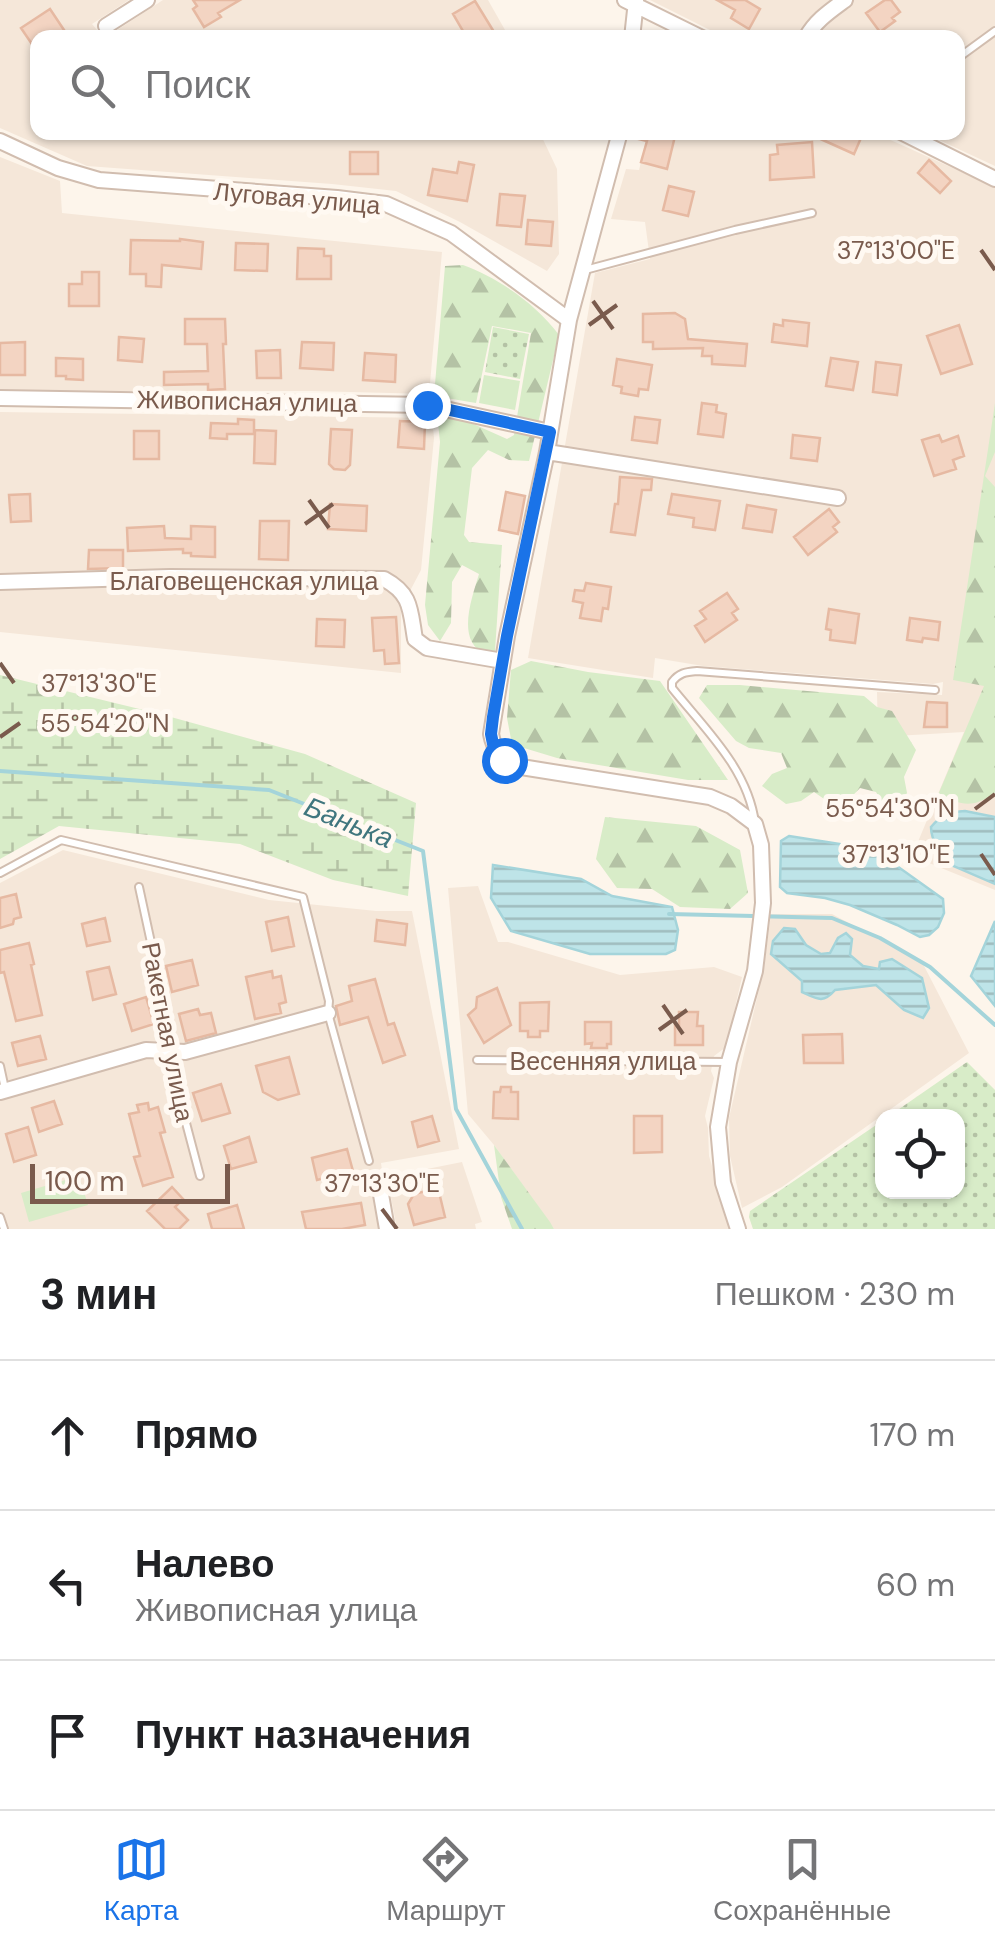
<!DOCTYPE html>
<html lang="ru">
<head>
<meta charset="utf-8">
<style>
  :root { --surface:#fff; --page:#f2f2f2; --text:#202124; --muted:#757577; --line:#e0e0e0; --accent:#1a73e8 }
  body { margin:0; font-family:"DM Sans",sans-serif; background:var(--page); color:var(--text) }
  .controls { position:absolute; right:30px; bottom:30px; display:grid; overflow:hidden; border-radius:20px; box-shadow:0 2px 8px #0004 }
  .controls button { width:90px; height:90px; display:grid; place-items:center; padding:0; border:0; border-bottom:2px solid var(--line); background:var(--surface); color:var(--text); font:50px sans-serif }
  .scale { position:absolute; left:30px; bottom:25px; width:200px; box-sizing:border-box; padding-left:10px; border:5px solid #7a5b4d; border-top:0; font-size:28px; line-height:35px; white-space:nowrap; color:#7a5b4d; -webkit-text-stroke:8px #fff9f2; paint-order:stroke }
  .stop { position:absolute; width:30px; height:30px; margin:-22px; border:8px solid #1a73e8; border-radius:50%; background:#fff }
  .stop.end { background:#1a73e8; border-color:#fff; box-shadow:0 2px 10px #0008 }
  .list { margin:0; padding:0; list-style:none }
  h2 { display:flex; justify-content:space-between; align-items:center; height:130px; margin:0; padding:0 40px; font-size:42px }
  h2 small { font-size:32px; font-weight:400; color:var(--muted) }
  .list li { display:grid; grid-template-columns:65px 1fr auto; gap:30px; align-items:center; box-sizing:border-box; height:150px; padding:0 40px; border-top:2px solid var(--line) }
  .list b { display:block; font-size:38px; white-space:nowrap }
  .list p { margin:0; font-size:32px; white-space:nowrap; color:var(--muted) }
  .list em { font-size:32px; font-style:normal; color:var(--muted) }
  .icon { flex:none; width:55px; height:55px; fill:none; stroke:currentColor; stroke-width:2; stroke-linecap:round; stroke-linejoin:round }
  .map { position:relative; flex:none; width:995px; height:1229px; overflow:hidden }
  .search { position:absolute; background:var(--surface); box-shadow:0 2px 8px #0004; left:30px; right:30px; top:30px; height:110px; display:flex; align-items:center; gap:25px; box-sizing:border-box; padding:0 35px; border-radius:20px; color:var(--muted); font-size:38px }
  .sheet { height:580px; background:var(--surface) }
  nav { display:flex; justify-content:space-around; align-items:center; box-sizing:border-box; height:140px; border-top:2px solid var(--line); background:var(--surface); font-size:28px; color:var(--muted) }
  nav a { display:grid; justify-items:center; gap:5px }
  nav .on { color:var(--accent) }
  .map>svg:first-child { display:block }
  .residential { fill:#f5e7d9 }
  .green { fill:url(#green-dots) }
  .forest { fill:url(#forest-firs) }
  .wetland { fill:url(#wetland-marsh) }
  .pitch { fill:#d8ecc8 }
  .water { fill:url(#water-rules); stroke:#a4d4da; stroke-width:2.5 }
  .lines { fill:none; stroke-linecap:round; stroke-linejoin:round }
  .stream { stroke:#a4d4da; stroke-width:4 }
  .building { fill:#f3d4c2; stroke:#e6b9a2; stroke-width:2.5 }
  .lane-casing { stroke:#d1bdaf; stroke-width:10 }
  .street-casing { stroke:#d1bdaf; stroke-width:18 }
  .lane { stroke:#fff; stroke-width:6 }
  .street { stroke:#fff; stroke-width:14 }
  .route { stroke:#1a73e8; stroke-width:12 }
  .ticks { fill:none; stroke:#7a5b4d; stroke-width:4 }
  .labels { text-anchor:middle; stroke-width:10; stroke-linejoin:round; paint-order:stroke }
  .street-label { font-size:25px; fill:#7a5b4d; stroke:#fff9f2 }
  .water-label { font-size:28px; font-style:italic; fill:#40767e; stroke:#fff9f2 }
  .ticks-label { font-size:25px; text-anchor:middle; fill:#7a5b4d; stroke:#fff9f2; stroke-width:10; stroke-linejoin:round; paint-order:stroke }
</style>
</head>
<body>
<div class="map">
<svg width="995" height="1229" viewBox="0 0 995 1229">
  <defs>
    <pattern id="green-dots" width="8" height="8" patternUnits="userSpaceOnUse" patternTransform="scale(2.5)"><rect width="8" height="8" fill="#d8ecc8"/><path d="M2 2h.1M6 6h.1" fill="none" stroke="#b4c2a5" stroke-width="1.8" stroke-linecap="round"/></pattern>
    <pattern id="forest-firs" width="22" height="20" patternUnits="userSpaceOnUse" patternTransform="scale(2.5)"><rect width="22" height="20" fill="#d8ecc8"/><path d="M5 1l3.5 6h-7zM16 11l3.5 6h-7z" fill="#b4c2a5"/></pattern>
    <pattern id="wetland-marsh" width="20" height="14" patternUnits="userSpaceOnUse" patternTransform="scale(2.5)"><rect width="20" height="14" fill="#d8ecc8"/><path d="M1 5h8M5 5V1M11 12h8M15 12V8" fill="none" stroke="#b4c2a5"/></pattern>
    <pattern id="water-rules" width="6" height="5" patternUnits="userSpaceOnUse" patternTransform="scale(2.5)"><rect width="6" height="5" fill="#bee4e8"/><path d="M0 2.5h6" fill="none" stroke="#9fbcbe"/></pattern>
  </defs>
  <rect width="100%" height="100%" fill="#fdf5eb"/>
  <path class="residential" d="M0,0h129l-37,24 11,13 -65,1v94l502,1 17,36 2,85 -12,17 -87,-49 -64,-31 -64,-7 -245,-18 -87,-38z
    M163,0h325l21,37 -404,1z
    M650,0h345v166l-71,-33 34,-1v-94l-234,-1z
    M648,133h227l120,54v703l-83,-34 52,-124 -86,5 -1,-45 65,3 1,-13 -10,2 -230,-18 -48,-8 -2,20 -125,-20 67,-385 55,-14 -5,-37 -34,-3 15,-50 13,1z
    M0,157l60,24 2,32 380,39 -13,142 -118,-3h-311z
    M0,412l432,6 2,20 -13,132 -20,38v65l-401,-41z
    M63,850l206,50 107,11h36l47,238 -78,14 1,7 -12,3 11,56h-381v-346z
    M478,886l20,56h10l112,33 94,-8 28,10 -16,70 -12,9 -3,15 3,7 -9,38 3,12 1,28 22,73h-177l-60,-84 -26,-31 -20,-226z
    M771,914h61l90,48 47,91 -187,134 -40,21 -12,-52 -1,-38 35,-150z
    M462,1162l20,60 -7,2 1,5h-79l-10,-52z"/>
  <path class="green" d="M493,327l36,7 -9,45 -35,-7z
    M967,1062l28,28v139h-242l-4,-12 1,-6 132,-90v71h76v-76h-69z"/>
  <path class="forest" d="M463,265c36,13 74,40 96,70l-30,126 -20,-1 -21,-10 -16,18 -8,67 5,7 33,3 -7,106 -9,3c-31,-12 -14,-56 -7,-80l-17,-9 -10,17 -1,41 -11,18 -12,-16 -3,-20 15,-163 -3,-28 23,4 47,21 7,-4 17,-102 -39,-7 -16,77 -42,-7 11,-130z
    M995,403v49l-10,24 10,11v306c-24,16 -32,12 -57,2l46,-109 -31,-6z
    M531,661l57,11 72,9 68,99h-40l-131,-22 -33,-10 -13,-9 -4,-21 4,-48z
    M707,685h33l124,11 13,11 15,4 24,39 -12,27 3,16 -8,12 -15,1 -8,-14 -16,-4 -24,25 -9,-12 -13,-9 -13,9 -15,3 -24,-18 10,-12 15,-6 -6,-15 -32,-5 -13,-7 -37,-43z
    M605,817l91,9 44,24 8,43 -18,16 -50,-2 -28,-18 -35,-1 -21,-29z
    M494,1145l56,77 4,7h-42l-11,-32z"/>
  <path class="wetland" d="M0,675l160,39 145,40 111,49 -8,93 -75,-16 -93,-36 -181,-18 -59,33z"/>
  <path class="pitch" d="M484,375l36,6 -5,29 -36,-7z
    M79,1176l9,29 -59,17 -8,-29z"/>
  <path class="water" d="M965,811l30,6v67l-44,-19c-10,-8 -20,-25 -20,-38 10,-12 19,-15 34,-16z
    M789,836l63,10 38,15 53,38 1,14 -6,14 -9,8 -9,2 -23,-12 -47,-20 -25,-7 -38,-5 -7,-6 1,-46z
    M493,865l88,14 31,17 60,11 6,23 -3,20 -9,4h-76l-79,-23 -20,-33z
    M995,921v85l-24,-30z
    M784,928l11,1 11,16 15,9 9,-1 8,-15 8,-5 6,6 -2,16 13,11 16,3 1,-7 12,-3 30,19 7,30 -6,10 -19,-8 -28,-25 -41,5c-12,14 -18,9 -33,2v-11l-31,-27 2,-13z"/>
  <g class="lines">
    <path class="stream" d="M0,771l269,19 154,61 33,258 66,120
      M669,914l163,4 48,20 50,29 65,58"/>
  </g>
  <path class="building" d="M193,0h47l-22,13 3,4 -17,10 -11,-18 4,-3z
    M717,0h28l15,9 -11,20 -18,-11 4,-8z
    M885,0h6l9,12 -8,6 3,3 -15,11 -14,-19z
    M475,1l19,31 -9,6h-18l-14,-24z
    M50,9l14,21 -12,8h-14v15l-17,-25z
    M630,132h46l-9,37 -26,-7 6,-21 -17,-4z
    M805,132h51l-2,3 7,3 -7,16z
    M812,142l2,35 -44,3v-25l8,-1 -1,-9z
    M350,152h28v22h-28z
    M929,160l22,21 -11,12 -22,-20z
    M459,162l15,3 -7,36 -39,-6 5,-26 24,4z
    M669,186l25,6 -6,24 -25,-6z
    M500,194l25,2 -4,31 -24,-2z
    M528,220l25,2 -2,24 -25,-2z
    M180,239l23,3 -2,27 -39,-4 -1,22 -15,-1v-12h-16l1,-34 49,1z
    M236,243l32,1 -1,27 -32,-1z
    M298,248l26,1v7h7v23h-34z
    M82,272h17v34h-30v-22h13z
    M675,313l10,6 3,20 59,5 -2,22 -33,-2v-8h-10l1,-8 -50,1v-7h-10v-28z
    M185,319h40l1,25h-3l2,45 -17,1v-6l-44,1v-13l44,-1 -1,-27h-22z
    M783,320l26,3 -2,23 -35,-4 2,-18 9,2z
    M959,325l13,39 -31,10 -14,-38z
    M119,337l25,2 -2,23 -24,-2z
    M25,342v33h-25v-32z
    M302,342l32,1 -1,27 -33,-2z
    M280,350l1,28h-24l-1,-27z
    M365,353l31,2 -1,27 -32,-2z
    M56,358l27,1v21l-17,-1v-3h-10z
    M831,358l27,4 -5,28 -27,-4z
    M617,359l35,6 -4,25 -9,-1 -1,7 -17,-3 1,-6 -9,-2z
    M876,362l25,3 -4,30 -24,-3z
    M702,403l15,2 -1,7 10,2 -3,23 -25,-3z
    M635,417l25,3 -3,23 -25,-3z
    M238,419l16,1v14h-27v5l-17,-1 1,-15 27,1z
    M400,421l25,1 -1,27 -26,-2z
    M331,429l21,1 -2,35 -5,5 -11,-1 -5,-5z
    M255,430l21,1 -1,33 -21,-1z
    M134,431h25v28h-25z
    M793,435l27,3 -3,23 -26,-3z
    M939,435l3,7 16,-6 6,20 -11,4 3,9 -22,7 -12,-36z
    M620,477l32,2 -1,11h-9l-7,45 -24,-3 4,-28h3z
    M506,492l19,4 -7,38 -19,-4z
    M30,494l1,27 -20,1 -2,-27z
    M672,494l48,7 -5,29 -22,-3 1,-9 -26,-4z
    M330,504l37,2 -1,25 -38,-2z
    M747,505l29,5 -4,22 -29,-4z
    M829,509l10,13 -6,5 4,5 -29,23 -14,-18z
    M260,521h29l-1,39 -29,-1z
    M164,526l1,12 26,1v-13l24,1v30l-24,-1v-3h-8v-4l-55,2 -1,-23z
    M89,550h34v18l-35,1z
    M586,583l25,4 -3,22 -5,-1 -2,13 -21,-3 3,-15 -10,-2 2,-11 9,1z
    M727,593l11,16 -6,4 5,7 -32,22 -10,-16 11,-7 -6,-8z
    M829,609l30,5 -4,29 -25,-3 1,-10 -5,-1z
    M396,617l3,46 -14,1 -1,-14 -10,1 -2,-33z
    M910,618l30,4 -2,18 -15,-2 -1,4 -15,-2z
    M317,619l28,1 -1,27 -28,-1z
    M927,702l20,1v24h-23z
    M16,894l5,23 -7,2 -1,5 -13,4v-30z
    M288,917l6,29 -22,5 -6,-29z
    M105,918l5,23 -23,5 -5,-22z
    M377,920l30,4 -2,21 -30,-4z
    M29,943l5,21 -3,1 11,50 -26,6 -12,-49 -4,1v-23z
    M192,960l6,25 -26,7 -6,-26z
    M109,967l7,27 -23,6 -6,-28z
    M272,971l1,7 8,-2 5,26 -7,2 2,9 -26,6 -9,-42z
    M375,979l13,46 6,-2 11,32 -22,8 -15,-46 -28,8 -4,-19 16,-5 -3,-15z
    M497,988l14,37 -27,18 -16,-28 8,-7 1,-11z
    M146,997l8,27 -22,7 -8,-27z
    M549,1002l-1,29h-8v6h-12v-6h-8v-28z
    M198,1009l2,6 11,-2 5,20 -30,8 -7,-27z
    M679,1012h19l-1,14h6v19h-28v-20h4z
    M585,1022h26v22h-4v4h-16l1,-5 -7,1z
    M842,1034l1,29h-39l-1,-28z
    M40,1036l6,23 -28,7 -6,-23z
    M289,1057l10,37 -21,6 -15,-8 -7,-26z
    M221,1084l9,29 -28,8 -9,-28z
    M501,1087h10v5h7v27l-25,-1 1,-26h6z
    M54,1101l8,23 -23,8 -7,-24z
    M148,1103l1,7 9,-3 7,25 -5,1 13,44 -30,9 -9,-29 6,-1 -11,-42 10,-2 -2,-7z
    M432,1116l7,25 -21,6 -6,-25z
    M634,1116h28v36l-28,1z
    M28,1127l8,28 -22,7 -8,-28z
    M249,1137l7,25 -25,7 -7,-23z
    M347,1149l6,22 -36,9 -5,-22z
    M172,1187l11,12 -8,8 13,13 -9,9h-14l-18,-18z
    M438,1188l7,29 -31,8 -6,-21 6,-10z
    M361,1203l4,22 -23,4h-36l-4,-17z
    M237,1205l7,24h-32l-4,-15z"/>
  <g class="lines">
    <defs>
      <path id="lane" d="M958,58l37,-27
        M585,270l150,-40 77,-17
        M755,823c-7,-54 -50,-94 -83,-135v-6c7,-9 13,-10 25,-11l238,19
        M0,873l61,-33 242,57 26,104 -1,12 41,148
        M139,887l32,148 -4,16 33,125
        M477,1060l251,2
        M0,1066l5,23
        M0,1217l4,12"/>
      <path id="street" d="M625,0l77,38
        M106,26l41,-26
        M632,38l4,-37
        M806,38c9,-17 24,-27 39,-38
        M620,132l-51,188 -22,132 -40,184 -16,98c3,16 10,24 24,32l195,31 21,9 24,18 6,21 2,58 -8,68 -26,91 -11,65 5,56 15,46
        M901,132l94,47
        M0,141l58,27 41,12 238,18 49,6 65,29 118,87
        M0,398l427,7 123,27
        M547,452l291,46
        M0,582l170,-5 214,2c28,15 26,31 31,60l12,9 76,13
        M0,1092l146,-42 39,2 143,-39
        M379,1183l8,46"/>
    </defs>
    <use href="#lane" class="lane-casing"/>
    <use href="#street" class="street-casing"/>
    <use href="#lane" class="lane"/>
    <use href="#street" class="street"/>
  </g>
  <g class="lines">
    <path class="route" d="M427,405l123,27 -43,204 -14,81 -2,17 2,10 11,16"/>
  </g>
  <path class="ticks" d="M981,250l14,20M593,301l20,28M589,325l28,-20M309,500l20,28M305,524l28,-20M0,663l14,20M0,737l20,-14M975,809l20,-15M981,854l14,21M663,1005l20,29M659,1030l28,-20M382,1209l15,20"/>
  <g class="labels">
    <g class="street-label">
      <text transform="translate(297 198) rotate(5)" y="9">Луговая улица</text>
      <text transform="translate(247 401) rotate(1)" y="9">Живописная улица</text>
      <text x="244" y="590">Благовещенская улица</text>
      <text transform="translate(168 1032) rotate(79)" y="9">Ракетная улица</text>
      <text x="603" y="1070">Весенняя улица</text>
    </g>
    <g class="water-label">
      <text transform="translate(349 822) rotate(22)" y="10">Банька</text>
    </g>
  </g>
  <g class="ticks-label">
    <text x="896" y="259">37°13'00"E</text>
    <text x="99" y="692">37°13'30"E</text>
    <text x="105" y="732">55°54'20"N</text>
    <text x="890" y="817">55°54'30"N</text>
    <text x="896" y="863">37°13'10"E</text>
    <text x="382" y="1192">37°13'30"E</text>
  </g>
</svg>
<div class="controls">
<button><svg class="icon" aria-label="locate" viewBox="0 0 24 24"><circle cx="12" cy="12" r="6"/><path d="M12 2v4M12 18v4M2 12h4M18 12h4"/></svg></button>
</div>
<div class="scale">100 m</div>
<div class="stop" style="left:504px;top:760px"></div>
<div class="stop end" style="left:427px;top:405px"></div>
<div class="search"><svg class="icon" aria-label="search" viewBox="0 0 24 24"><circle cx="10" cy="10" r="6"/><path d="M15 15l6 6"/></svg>Поиск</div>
</div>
<section class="sheet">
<h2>3 мин<small>Пешком · 230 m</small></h2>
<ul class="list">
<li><svg class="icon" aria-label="ahead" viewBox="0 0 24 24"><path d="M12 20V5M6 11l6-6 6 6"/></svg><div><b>Прямо</b></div><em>170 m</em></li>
<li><svg class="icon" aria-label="left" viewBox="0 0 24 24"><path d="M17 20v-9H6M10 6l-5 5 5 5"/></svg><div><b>Налево</b><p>Живописная улица</p></div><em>60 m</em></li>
<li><svg class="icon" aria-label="arrive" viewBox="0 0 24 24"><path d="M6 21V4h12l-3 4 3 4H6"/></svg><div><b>Пункт назначения</b></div></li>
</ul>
</section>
<nav>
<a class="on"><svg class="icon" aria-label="map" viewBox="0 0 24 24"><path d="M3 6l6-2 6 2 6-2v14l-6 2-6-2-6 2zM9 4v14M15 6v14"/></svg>Карта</a>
<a><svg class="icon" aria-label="directions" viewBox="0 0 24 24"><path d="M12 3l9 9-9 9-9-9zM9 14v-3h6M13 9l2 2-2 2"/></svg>Маршрут</a>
<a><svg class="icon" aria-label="saved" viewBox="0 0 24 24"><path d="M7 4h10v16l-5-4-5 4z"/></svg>Сохранённые</a>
</nav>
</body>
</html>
